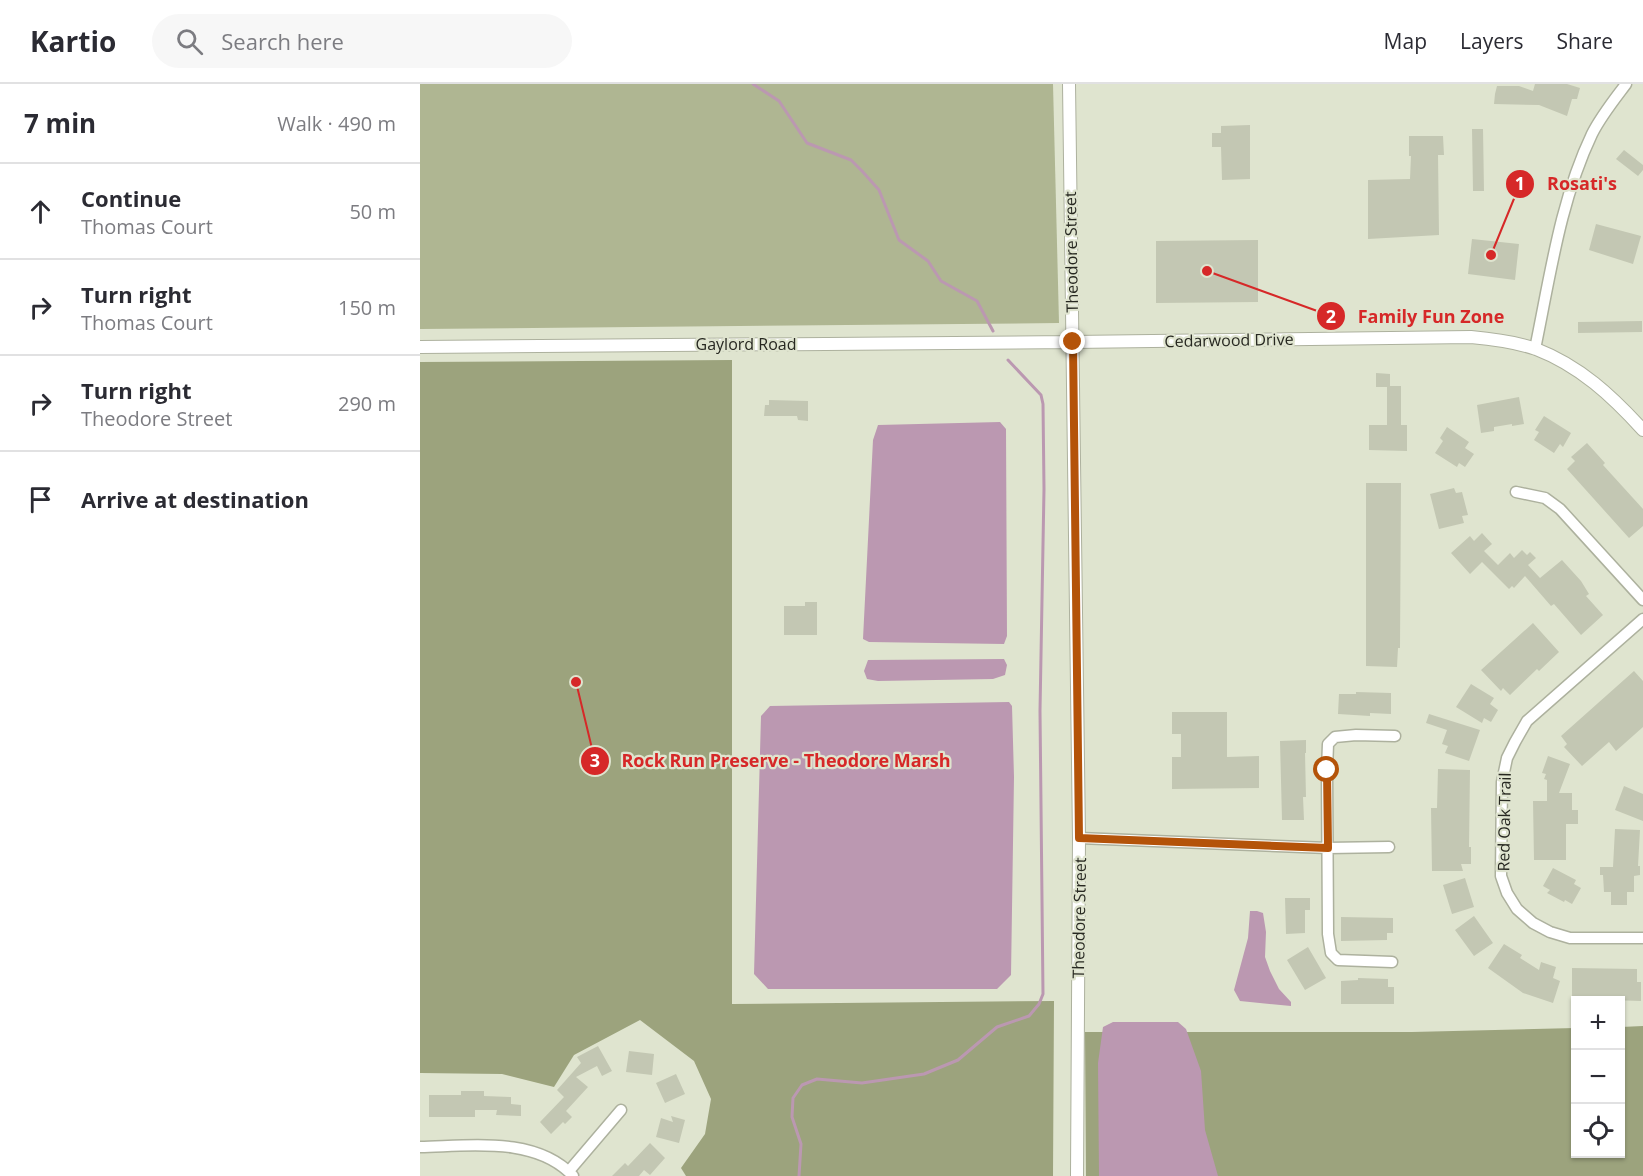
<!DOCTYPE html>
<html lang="en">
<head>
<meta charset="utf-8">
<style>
  :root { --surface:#fff; --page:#f7f7f7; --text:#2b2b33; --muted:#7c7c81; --line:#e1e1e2 }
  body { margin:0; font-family:"Open Sans",sans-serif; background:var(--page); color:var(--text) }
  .controls { position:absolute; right:18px; bottom:18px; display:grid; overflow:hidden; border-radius:0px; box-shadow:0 2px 4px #0004 }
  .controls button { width:54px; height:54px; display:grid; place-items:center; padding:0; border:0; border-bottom:2px solid var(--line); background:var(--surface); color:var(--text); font:30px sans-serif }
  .stop { position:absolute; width:18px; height:18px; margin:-14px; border:4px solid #b45309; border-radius:50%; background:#fff }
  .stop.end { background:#b45309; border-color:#fff; box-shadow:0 2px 6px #0008 }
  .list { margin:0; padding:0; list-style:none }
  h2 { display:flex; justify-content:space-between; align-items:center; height:78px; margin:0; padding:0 24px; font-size:26px }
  h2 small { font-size:20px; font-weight:400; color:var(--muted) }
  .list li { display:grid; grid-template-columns:39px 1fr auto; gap:18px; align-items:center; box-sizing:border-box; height:96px; padding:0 24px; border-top:2px solid var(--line) }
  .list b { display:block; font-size:22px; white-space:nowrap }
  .list p { margin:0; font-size:20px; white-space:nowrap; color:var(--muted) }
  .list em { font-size:20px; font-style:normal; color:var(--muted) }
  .icon { flex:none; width:33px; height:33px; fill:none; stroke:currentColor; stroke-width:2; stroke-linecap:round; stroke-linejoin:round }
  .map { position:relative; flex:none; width:1223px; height:1092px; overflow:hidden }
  header { display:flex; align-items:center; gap:36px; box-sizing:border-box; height:84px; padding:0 30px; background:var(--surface); border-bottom:2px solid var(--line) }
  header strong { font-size:28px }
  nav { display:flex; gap:33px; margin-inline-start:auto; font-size:21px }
  .search { width:420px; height:54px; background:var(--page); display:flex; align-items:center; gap:15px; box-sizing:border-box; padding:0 21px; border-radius:33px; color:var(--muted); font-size:22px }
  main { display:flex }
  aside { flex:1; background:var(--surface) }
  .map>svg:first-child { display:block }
  .green { fill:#afb692 }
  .forest { fill:#9ca37d }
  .water { fill:#bb98b1 }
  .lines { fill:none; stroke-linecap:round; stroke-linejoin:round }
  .stream { stroke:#bb98b1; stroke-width:3 }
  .building { fill:#c3c7b3 }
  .minor-casing { stroke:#adb19e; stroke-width:13 }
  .tertiary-casing { stroke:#adb19e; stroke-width:14 }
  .minor { stroke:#fff; stroke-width:10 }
  .tertiary { stroke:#fff; stroke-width:12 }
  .route { stroke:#b45309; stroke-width:8 }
  .labels { text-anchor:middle; stroke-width:4.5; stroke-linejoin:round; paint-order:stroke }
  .street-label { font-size:16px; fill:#272821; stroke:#dfe4cf }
  .leader { fill:none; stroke:#d62828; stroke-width:2 }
  .callout-dot { fill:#d62828; stroke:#dfe4cf; stroke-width:2 }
  .mark-label { font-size:18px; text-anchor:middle; font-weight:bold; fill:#fff }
  .callout-label { font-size:18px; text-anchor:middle; font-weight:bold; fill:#d62828; stroke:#dfe4cf; stroke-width:4.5; stroke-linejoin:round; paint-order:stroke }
</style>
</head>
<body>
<header>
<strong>Kartio</strong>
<div class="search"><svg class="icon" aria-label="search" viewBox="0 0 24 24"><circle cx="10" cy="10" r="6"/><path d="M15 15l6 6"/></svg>Search here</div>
<nav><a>Map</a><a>Layers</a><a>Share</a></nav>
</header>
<main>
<aside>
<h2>7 min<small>Walk · 490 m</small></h2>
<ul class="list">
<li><svg class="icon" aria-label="ahead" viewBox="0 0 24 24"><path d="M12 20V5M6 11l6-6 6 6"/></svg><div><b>Continue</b><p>Thomas Court</p></div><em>50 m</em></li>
<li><svg class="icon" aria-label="right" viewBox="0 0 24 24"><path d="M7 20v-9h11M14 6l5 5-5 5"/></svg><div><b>Turn right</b><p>Thomas Court</p></div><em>150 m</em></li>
<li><svg class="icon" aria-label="right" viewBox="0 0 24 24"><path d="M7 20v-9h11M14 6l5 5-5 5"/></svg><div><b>Turn right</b><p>Theodore Street</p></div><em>290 m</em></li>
<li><svg class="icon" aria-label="arrive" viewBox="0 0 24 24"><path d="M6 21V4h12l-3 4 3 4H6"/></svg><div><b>Arrive at destination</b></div></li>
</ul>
</aside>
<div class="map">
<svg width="1223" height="1092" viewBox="0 0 1223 1092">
  <rect width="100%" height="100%" fill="#dfe4cf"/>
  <path class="green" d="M0,0h633l6,239 -639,6z"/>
  <path class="forest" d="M312,276v644l322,-3 -1,175h-367l-5,-8 24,-34 6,-35 -17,-38 -54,-41 -66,35 -20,32 -52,-13 -82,-1v-711z
    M1223,942v150h-557l-1,-144h327l163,-4 1,126h44l1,-127z"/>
  <path class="water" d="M580,338l6,7 1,207 -3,8 -135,-2 -6,-3 10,-199 5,-15z
    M584,575l3,6 -2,10 -12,4 -115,2 -11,-2 -3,-8 4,-11z
    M589,618l3,4 2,71 -3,198 -14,14h-229l-14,-15 7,-258 9,-10z
    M830,827h7l6,2 3,19 -1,25 5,14 9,18 12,13v4l-51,-5 -6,-11 14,-52z
    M693,938h65l8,7 15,42 4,59 13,46h-119l-1,-113 5,-36z"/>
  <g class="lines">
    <path class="stream" d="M333,0l26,17 28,42 44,17 11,11 17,19 20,50 29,21 13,20 36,20 16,30
      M379,1092l2,-32 -9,-27 1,-19 9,-13 15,-6 45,4 62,-9 34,-14 39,-33 32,-11 10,-12 4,-10 -3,-283 4,-222 -1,-85 -2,-9 -33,-35"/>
  </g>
  <path class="building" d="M1115,0h32l13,4 -3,11h-5l-5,17 -28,-11 -45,-1 1,-10 2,-8h22l14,5z
    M830,41v54l-28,1 -1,-33h-9v-14h9v-7z
    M1052,45h11l1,62h-11z
    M989,52h34l1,19h-6l1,80 -71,4v-59l42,-1 1,-23h-2z
    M1204,66l19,15v5l-5,6 -22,-17z
    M1176,140l45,12 -8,28 -44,-14z
    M1052,155l47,5 -4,36 -47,-6z
    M838,156v62l-102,1v-62z
    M1222,237v11l-64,1v-11z
    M956,289l14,1v12h11v39h6v26l-38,-1v-25h18v-38h-11z
    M1099,313l5,27 -12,2v-2l-18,3v4l-13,2 -4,-28z
    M349,316l39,1v20l-10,-1 -1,-4h-33l1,-11h4z
    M1124,332l27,17 -8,14 -3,-3 -6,9 -20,-13 5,-8 -4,-2z
    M1027,343l22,15 -4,6 9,6 -9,13 -6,-4 -2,4 -22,-14 8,-12 -3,-3z
    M1167,359l18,20 -2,2 40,44v17l-14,12 -62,-69 8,-8 -4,-4z
    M946,399h35l-1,165h-2l-1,19 -31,-1z
    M1034,404l2,5 6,-1 6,23 -6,1 2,7 -25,6 -9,-35z
    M1062,449l10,11 -8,7 14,14 12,-12 4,5 8,-8 5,5 3,-3 6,6 -8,7 12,13 22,-18 19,21 8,13 -3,2 17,19 -22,20 -27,-31 -3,2 -26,-30 -11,12 -2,-2 -3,3 -27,-27 -12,12 -19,-21 19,-17 4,5z
    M385,518h12v33h-33v-29h21z
    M1113,539l26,29 -20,19 -2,-2 -27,26 -7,-7 -2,3 -20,-21z
    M1214,587l9,10v46l-27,24 -7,-9 -27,24 -18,-19 3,-3 -6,-8z
    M1051,600l23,14 -4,6 8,6 -7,12 -7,-4 -2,5 -26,-16z
    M936,608l35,1v21l-21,-1v3l-32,-2 1,-20h17z
    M752,628h55v45l32,-1v32l-87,1v-32h9v-23h-9z
    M1009,630l51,16 -11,31 -24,-8 3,-7 -6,-2 5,-14 -21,-7z
    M886,656v13h-1l1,44h-3l1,23h-22l-2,-79z
    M1128,672l22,8 -11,29h13v17h6v14h-12v36h-32l-1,-59h14v-21l-3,-1 2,-5 -4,-1z
    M1018,685l32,1 -1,77h2v17h-10l2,7h-31l-1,-63h6z
    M1204,702l19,8v27l-28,-11z
    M1195,745l25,1 -2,36h2v9l-6,1v16h-7v13h-16v-13h-7l-1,-17h-3v-8h13z
    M1133,784l23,12 -2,4 7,4 -9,16 -7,-4 -1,2 -17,-9 3,-3 -7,-4z
    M1045,794l9,29 -22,7 -9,-29z
    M865,814h25v12h-5v23l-19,1z
    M1054,832l19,27 -19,13 -19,-26z
    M921,833l52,1v15h-6v7l-46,1z
    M1084,860l18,11 -2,3 19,12 2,-8 15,5 -3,11 7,3 -7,22 -30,-10 -35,-25z
    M888,863l18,31 -21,12 -18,-30z
    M1152,884l65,1v13h4v19l-32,-1v-2l-37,-1z
    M938,894l30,1v8h6v17h-53v-23l17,-1z
    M178,962l14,25 -10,5 -5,-10 -21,11 12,10 -22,24 6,6 -7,7 -2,-2 -12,12 -11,-12 24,-25 -7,-7 24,-27 -4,-6z
    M209,967l25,3 -2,21 -26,-3z
    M256,990l9,20 -20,9 -9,-20z
    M41,1007h23v5l27,1v7l10,1v11l-25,-1 1,-5h-22v7h-46v-22h32z
    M251,1032l14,4 -6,23 -23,-6 5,-19 12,4z
    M230,1059l15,15 -15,17 -6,-5 -5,6h-27l13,-13 3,3z"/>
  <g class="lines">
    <defs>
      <path id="minor" d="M1115,265c15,-72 25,-148 57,-215 9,-18 22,-34 34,-50
        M1096,408l29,6 15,11 83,91
        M1223,535l-116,102 -12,21 -8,16 -5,24 -1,94 6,17 10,16 16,14 17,9 20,6h73
        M659,754l249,10 61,-1
        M972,878l-54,-2 -7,-7 -3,-19 -1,-164 1,-26 7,-7 21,-2 39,1
        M0,1063c50,-1 116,-11 153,29
        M149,1087l52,-61"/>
      <path id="tertiary" d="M649,0l10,754 -2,338
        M0,263l653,-5 398,-5c22,2 45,5 65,12 44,17 76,47 107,81"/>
    </defs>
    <use href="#minor" class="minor-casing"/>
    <use href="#tertiary" class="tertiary-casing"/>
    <use href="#minor" class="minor"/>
    <use href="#tertiary" class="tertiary"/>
  </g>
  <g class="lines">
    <path class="route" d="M653,258l6,496 249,10 -1,-78"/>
  </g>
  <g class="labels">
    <g class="street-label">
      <text transform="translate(651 168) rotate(-91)" y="6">Theodore Street</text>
      <text transform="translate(809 256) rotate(-1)" y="6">Cedarwood Drive</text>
      <text x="326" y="266">Gaylord Road</text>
      <text transform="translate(1084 738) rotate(-89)" y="6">Red Oak Trail</text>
      <text transform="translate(659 834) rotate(-89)" y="6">Theodore Street</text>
    </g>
  </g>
  <path class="leader" d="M1071 171L1100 100M787 187L911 232M156 598L175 677"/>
  <g class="callout-dot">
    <circle cx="1071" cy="171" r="6"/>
    <circle cx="787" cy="187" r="6"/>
    <circle cx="156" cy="598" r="6"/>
    <circle cx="1100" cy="100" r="15"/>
    <circle cx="911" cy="232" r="15"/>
    <circle cx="175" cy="677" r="15"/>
  </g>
  <g class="mark-label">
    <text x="1100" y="106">1</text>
    <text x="911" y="239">2</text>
    <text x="175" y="683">3</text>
  </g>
  <g class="callout-label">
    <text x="1162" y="106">Rosati's</text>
    <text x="1011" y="239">Family Fun Zone</text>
    <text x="366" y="683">Rock Run Preserve - Theodore Marsh</text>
  </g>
</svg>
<div class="controls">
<button>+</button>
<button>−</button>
<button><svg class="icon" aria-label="locate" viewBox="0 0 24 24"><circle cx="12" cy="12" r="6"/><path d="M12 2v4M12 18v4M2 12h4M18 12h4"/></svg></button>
</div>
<div class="stop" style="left:907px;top:686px"></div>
<div class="stop end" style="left:653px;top:258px"></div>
</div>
</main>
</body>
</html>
